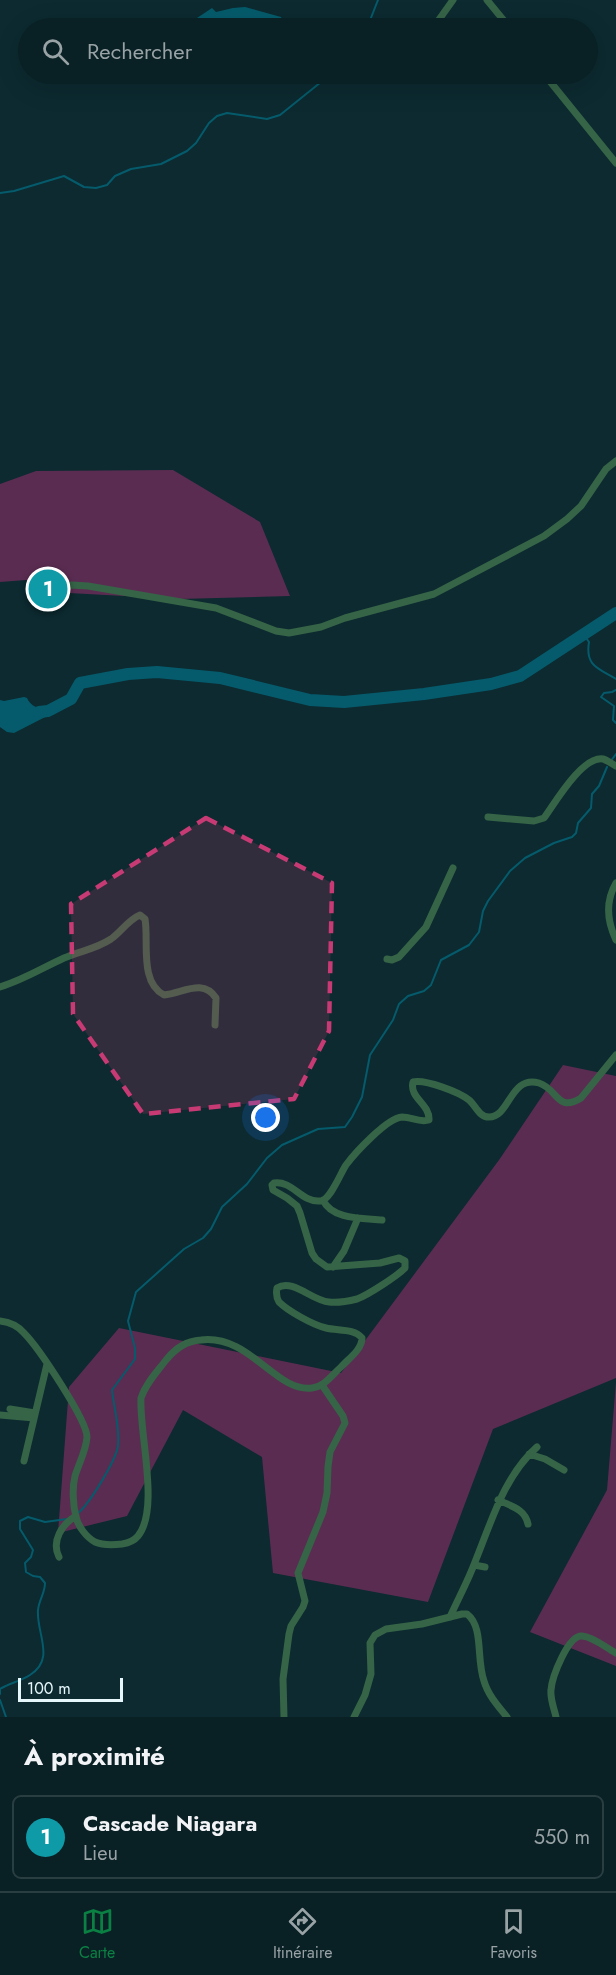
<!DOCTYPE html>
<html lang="fr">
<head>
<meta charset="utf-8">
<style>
  :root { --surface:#092024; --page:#12282c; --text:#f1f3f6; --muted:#99a3a6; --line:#293e41; --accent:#0b8043 }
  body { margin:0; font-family:Jost,sans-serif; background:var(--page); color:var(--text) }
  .scale { position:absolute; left:18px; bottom:15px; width:105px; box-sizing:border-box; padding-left:6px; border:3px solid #e7f8fc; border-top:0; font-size:16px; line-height:21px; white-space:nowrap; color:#e7f8fc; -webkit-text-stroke:4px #0c2a30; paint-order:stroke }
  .you { position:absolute; left:266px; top:1118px; width:21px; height:21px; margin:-15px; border:4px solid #fff; border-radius:50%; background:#1a73e8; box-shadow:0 0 0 9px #1a73e833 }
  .badge { display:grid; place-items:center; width:39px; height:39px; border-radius:50%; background:var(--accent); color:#fff; font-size:20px; font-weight:700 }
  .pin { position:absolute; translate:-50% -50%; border:3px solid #fff; box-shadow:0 2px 6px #0006 }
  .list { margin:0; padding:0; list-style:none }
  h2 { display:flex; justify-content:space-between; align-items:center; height:78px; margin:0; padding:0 24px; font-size:26px }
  h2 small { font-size:20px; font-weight:400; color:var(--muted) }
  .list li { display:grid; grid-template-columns:39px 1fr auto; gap:18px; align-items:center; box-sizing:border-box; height:84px; margin:0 12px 12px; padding:0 12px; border:2px solid var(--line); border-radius:9px }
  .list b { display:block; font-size:22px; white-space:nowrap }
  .list p { margin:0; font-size:20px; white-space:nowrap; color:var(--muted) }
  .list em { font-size:20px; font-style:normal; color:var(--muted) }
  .icon { flex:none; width:33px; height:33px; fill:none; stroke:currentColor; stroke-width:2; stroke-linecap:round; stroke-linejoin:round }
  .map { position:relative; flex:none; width:616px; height:1717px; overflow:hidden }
  .search { position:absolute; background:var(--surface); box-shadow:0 6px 24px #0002; left:18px; right:18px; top:18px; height:66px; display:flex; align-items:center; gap:15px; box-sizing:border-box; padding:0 21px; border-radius:33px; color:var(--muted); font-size:22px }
  .sheet { height:174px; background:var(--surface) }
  nav { display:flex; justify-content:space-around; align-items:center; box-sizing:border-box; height:84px; border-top:2px solid var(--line); background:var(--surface); font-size:16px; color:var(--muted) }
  nav a { display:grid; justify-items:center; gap:3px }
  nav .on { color:var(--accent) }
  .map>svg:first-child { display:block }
  .green { fill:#5a2c51 }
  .water { fill:#055b6b }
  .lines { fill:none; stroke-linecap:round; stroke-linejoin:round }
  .stream { stroke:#055b6b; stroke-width:2 }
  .river { stroke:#055b6b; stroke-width:12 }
  .minor { stroke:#366447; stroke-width:7 }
  .marked { fill:#c83a73; fill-opacity:0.2; stroke:#c83a73; stroke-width:4.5; stroke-dasharray:12 8; stroke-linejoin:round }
</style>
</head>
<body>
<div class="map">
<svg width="616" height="1717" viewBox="0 0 616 1717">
  <rect width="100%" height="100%" fill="#0c2a30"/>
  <path class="green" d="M173,470l87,52 30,74 -110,3 -130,-7 -2,-3 -22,-9 -26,2v-98l36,-13z
    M563,1065l53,11v302l-123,51 -65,173 -155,-29 -11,-116 -79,-47 -56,106 -69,17 11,-146 50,-59 222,45 158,-213z
    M616,1382v284l-86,-34 77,-142z"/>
  <path class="water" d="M245,7l36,10 2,6 -4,5h-97l30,-20 4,4 17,-4z
    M24,697l3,1c5,11 15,11 26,9l2,5 -41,21 -7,-1 -7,-5v-27l4,1z"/>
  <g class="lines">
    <path class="stream" d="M367,28l11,-28
      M0,193l14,-2 50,-15 20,11 12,1 11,-3 8,-9 16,-7 30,-5 26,-13 9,-8 13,-20 8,-7 10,-3 40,6 13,-4 51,-41
      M584,635l5,7c-4,24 9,26 27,37
      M616,690l-4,2 -8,1 -3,4 13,9 -1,14 3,3
      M610,762l6,-8
      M77,1514c12,-9 39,-54 41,-68 2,-19 -4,-37 -6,-56l23,-31v-11l-7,-27 8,-29 48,-43 19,-11 8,-9 11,-22 25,-23 20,-26 15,-13 36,-16 27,-2 7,-10 10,-20 8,-42 23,-35 6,-16 9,-8 16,-5 7,-6 10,-25 28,-15 10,-13 4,-21 5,-10 22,-30 15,-13 29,-15 18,-6 4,-4 2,-10 13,-15 1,-14 7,-8 8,-19
      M0,1694v-5c10,-6 21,-8 30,-14 26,-16 6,-42 8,-65 1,-10 7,-17 7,-27l-5,-6 -7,-1 -7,-4 -1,-9 6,-6 2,-7 -13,-21v-8l8,-4 17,5 22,-3
      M0,1700l6,17"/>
    <path class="river" d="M39,712l9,-1 23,-12 9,-16 48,-9 29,-2 63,6 90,22 34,2 80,-8 67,-10 29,-8 96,-63"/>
    <path class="minor" d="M487,0l23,28
      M433,28l20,-28
      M544,74l72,89
      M49,589l23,-4 16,1 128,22 60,23 13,2 32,-6 24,-9 89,-24 110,-58 23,-17 14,-13 25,-37 10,-8
      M488,817l46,4 10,-3c11,-15 38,-62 59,-59 4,1 9,5 13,7
      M616,883c-11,19 -9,38 0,57
      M387,959l5,1 7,-3 27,-30 27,-59
      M0,987c23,-7 42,-19 64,-29 16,-7 32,-9 47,-19 10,-7 17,-19 29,-24l5,4c4,22 -6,63 19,76 19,-2 39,-17 52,3l-1,27
      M323,1200c9,20 41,18 59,20
      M333,1267l11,-16 14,-33
      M0,1321c9,1 18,5 24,12 14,14 63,87 63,104 -1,14 -8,26 -12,39 -3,12 -2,29 1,41 2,9 10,20 19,25 7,3 18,3 27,2 6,-1 12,-3 16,-8 22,-27 1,-103 3,-138 5,-15 16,-26 25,-38 10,-12 20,-19 35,-20 49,-6 75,53 111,48 12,-1 20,-13 29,-21 7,-8 21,-17 21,-29 -8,-10 -24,-7 -36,-10 -13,-3 -38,-17 -47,-26 -3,-5 -3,-9 -2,-14 16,-10 35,13 52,14 9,1 20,-1 28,-3 11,-4 40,-23 48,-31v-7l-6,-3 -19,5 -53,4 -11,-8 -4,-6 -12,-40 -3,-7 -10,-8 -14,-8 -1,-5 2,-2c18,-3 28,20 46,18 10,0 20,-27 26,-36 9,-12 41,-47 56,-48 10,0 17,6 27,3 1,-16 -20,-22 -16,-38 12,-3 46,10 56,18 7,6 10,17 20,17 21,0 21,-42 50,-34 19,6 18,30 42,15l35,-43
      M10,1409l25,4
      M0,1415l34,3
      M529,1454l16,5 19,11
      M24,1461l23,-97
      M498,1500c13,6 27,9 30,24
      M59,1557c-8,-16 3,-33 17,-41
      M474,1565l11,2
      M450,1617c8,-18 18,-36 25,-55 16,-39 29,-86 62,-115
      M284,1717l-1,-38 6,-45 2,-8 12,-19 2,-6 -7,-28 25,-61 4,-19 1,-26 2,-15 15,-29 -2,-7 -21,-31
      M354,1717l11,-22 6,-21 -1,-31 5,-8 11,-6 36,-5 40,-10h5c17,13 9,45 17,67 4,14 14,25 23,36
      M556,1717c-2,-9 -6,-18 -5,-27 1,-13 17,-55 31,-54 12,1 24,12 34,17"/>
  </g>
  <path class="marked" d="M206,818l126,65 -3,148 -35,68 -151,15 -70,-100 -2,-110z"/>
</svg>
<div class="scale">100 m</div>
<div class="you"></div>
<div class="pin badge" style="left:48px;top:589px;background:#0f9aa8">1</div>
<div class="search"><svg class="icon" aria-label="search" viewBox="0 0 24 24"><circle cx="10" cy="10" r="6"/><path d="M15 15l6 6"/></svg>Rechercher</div>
</div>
<section class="sheet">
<h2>À proximité<small></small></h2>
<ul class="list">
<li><span class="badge" style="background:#0f9aa8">1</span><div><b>Cascade Niagara</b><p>Lieu</p></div><em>550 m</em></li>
</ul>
</section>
<nav>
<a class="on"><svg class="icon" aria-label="map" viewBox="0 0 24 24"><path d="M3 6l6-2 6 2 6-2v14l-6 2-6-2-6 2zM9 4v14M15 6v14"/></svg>Carte</a>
<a><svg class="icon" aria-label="directions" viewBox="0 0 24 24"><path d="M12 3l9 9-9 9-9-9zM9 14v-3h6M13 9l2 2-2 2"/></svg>Itinéraire</a>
<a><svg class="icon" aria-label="saved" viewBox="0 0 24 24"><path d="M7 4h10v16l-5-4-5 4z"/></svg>Favoris</a>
</nav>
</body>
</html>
